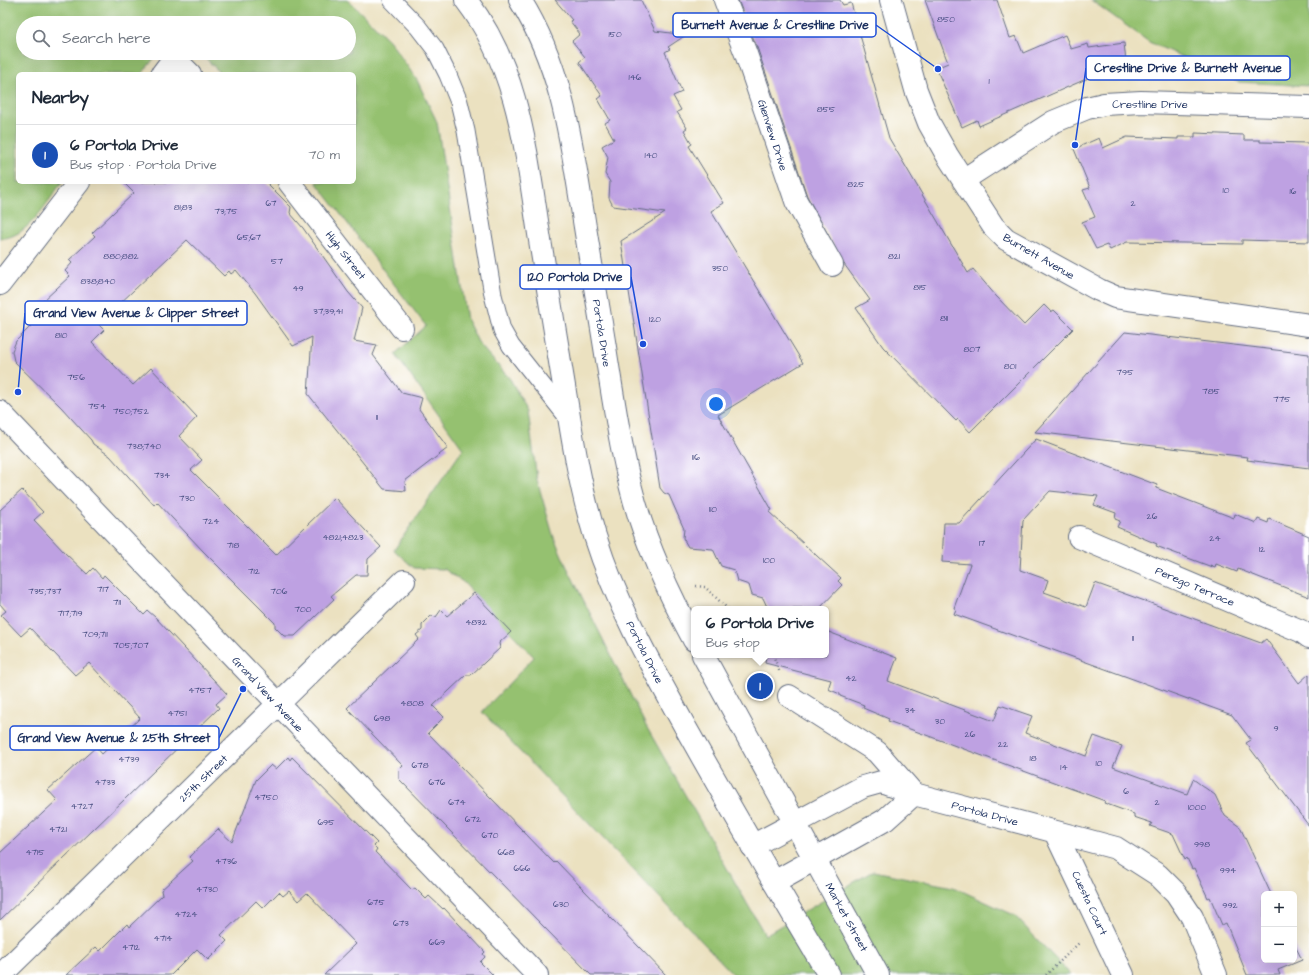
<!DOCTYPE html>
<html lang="en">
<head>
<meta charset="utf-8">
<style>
  :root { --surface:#fff; --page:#f2f2f3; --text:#1f2937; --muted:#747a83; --line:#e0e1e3; --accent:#d93025 }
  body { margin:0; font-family:"Architects Daughter",sans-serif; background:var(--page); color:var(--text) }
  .controls { position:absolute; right:12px; bottom:12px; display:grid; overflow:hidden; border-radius:6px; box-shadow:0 4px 16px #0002 }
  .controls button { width:36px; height:36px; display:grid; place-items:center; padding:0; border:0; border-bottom:1px solid var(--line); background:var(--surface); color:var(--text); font:20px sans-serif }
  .you { position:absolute; left:716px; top:404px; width:14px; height:14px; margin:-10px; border:3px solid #fff; border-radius:50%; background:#1a73e8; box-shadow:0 0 0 6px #1a73e833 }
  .badge { display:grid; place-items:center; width:26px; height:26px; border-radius:50%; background:var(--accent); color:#fff; font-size:13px; font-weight:700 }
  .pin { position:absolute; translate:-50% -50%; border:2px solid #fff; box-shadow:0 1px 4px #0006 }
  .popup { position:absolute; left:691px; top:606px; width:138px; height:52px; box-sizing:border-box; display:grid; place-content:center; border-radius:6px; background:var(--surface); filter:drop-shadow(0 1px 3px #0005); font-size:13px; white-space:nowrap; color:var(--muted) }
  .popup b { font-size:15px; color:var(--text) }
  .popup::after { content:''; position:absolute; left:50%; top:100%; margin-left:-8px; border:8px solid transparent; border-top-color:var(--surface) }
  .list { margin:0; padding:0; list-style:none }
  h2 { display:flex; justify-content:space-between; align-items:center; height:52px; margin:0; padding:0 16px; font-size:17px }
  h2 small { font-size:13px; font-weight:400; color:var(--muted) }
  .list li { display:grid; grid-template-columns:26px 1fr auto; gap:12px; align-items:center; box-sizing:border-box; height:60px; padding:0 16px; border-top:1px solid var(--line) }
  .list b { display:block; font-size:15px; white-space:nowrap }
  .list p { margin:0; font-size:13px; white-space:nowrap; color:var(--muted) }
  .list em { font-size:13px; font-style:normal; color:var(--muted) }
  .icon { flex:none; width:22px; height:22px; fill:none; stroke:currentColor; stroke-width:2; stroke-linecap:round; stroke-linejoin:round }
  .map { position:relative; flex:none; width:1309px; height:975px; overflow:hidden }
  .search { position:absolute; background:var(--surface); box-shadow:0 4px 16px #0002; left:16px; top:16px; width:340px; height:44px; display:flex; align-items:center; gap:10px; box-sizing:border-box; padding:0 14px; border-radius:22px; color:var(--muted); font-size:15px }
  .panel { position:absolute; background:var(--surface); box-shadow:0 4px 16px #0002; left:16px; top:72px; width:340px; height:112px; border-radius:6px }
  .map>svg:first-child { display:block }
  .green { fill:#95c16f; stroke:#587866 }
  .building { fill:#bea1e2 }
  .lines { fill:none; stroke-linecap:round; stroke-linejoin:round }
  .lane-casing { stroke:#646d80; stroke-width:19 }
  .street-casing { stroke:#646d80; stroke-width:24 }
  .primary-casing { stroke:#646d80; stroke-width:24 }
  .path { stroke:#646d80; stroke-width:2.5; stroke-dasharray:1 3; stroke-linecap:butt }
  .lane { stroke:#fff; stroke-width:17 }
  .street { stroke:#fff; stroke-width:22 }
  .primary { stroke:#fff; stroke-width:22 }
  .labels { text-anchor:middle; stroke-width:3; stroke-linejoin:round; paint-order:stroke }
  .number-label { font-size:9px; fill:#444c7f }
  .street-label { font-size:11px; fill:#1b2f5e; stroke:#fff }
  .leader { fill:none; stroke:#1d4ed8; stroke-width:1.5 }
  .callout-dot { fill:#1d4ed8; stroke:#fff; stroke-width:1.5 }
  .callout { fill:#fff; stroke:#1d4ed8; stroke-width:1.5 }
  .callout-label { font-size:12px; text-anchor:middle; font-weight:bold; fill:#1b2f5e }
</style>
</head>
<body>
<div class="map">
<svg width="1309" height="975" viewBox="0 0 1309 975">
  <rect width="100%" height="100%" fill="#fff"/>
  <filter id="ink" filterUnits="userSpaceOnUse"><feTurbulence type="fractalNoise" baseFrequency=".025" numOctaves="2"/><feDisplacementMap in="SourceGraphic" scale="8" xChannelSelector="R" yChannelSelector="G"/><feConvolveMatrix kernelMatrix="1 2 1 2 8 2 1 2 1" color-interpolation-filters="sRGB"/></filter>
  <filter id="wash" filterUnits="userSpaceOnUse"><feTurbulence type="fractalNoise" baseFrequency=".012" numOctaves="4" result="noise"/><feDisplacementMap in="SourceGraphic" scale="16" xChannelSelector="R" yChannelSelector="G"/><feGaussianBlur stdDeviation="0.9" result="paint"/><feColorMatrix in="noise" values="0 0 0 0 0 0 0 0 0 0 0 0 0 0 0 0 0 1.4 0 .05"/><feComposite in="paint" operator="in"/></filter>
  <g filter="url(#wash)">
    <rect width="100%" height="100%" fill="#ebe1c0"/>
    <path class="green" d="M0,0h347l6,5 36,35 28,40 20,42 30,198 12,24 31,35 18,32 9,69 16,55 12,28 81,163 119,209 108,-64 80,16 61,28 57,60h-337l-252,-263 52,-55 -71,-75 -19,-13 -30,-1 -20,-18 69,-101 -68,-95 31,-28 -110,-144h38v-108h-133l-20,-21h148v-30h-326v30h135l-16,21h-124v108h44c-14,19 -36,58 -62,56z
      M1091,0h218v86l-71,-4 -89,-40z"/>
    <g id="blocks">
      <path class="building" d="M555,0h86l14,31 31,4 -18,12 2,2 -5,3 17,40 -9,4 8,14 -4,2 10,16 -3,2 8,14 -3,2 35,57 -13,8 92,152 -85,52 54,95 -3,2 72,66 -3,3 4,4 -23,24h-51l-5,-11 -11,-3 -3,-10 -12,-4 -3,-11 -13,-4 -8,-17 -25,-2 -5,-9 1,-9 -15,-34 -5,-2 -4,-5 -39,-247 44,-28 -52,-7 -4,-8 1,-16 -5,-8 3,-17 -6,-11 12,-7 -9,-16 5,-3 -12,-21 4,-3 -23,-34 6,-5 -13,-16 8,-7 -10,-13 2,-1z
        M738,0h102l3,5 8,-2 38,135 79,135 5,-4 23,27 28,29 20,-20 7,7 3,-2 19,19 -103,103 -12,-13 -2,2 -73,-74 -27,-39 14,-8 -26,-36 -37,-68 -49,-146z
        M925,0h72l13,38 6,-2 7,17 42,-18 6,14 17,-5 1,4 35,-5 3,29 -34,4 -114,50 -2,-6 -15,7 -26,-59 12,-5z
        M1195,133l49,2v5h16v2l49,1v99l-67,-2v4l-115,-2 -17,8 -3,-5 -11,4 -14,-27 13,-5 -12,-27 7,-2 -16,-39 25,-11 4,10 24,-11 51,2v-2h17z
        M123,182h143l25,25 -1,6 13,15 45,64 14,16 -8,33 23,4 -4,10 29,38 20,5 -3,11 29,39 -43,33 1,10 -22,-2 -76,-95 4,-57 -19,9 -38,-53 -19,-23 -5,4 -2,-3 -5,5 -37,-36 -89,84 6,6 -12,12 41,43 18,-17 46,49 -18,19 23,24 -11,10 85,85 59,-57 46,49 -13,12 -1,16h-11l-25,21 3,3 -39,37h-11l-9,-9v-4l-72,-72 -46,-49 -3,3 -44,-49 -17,-12 -2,-4 -30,-33 -47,-46 -2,-10 4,-10 21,-21 -7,-7 40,-37 -5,-5 7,-8 -3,-3 26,-24 -3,-3 42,-40z
        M1125,332l184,22v114l-62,-8 1,-3 -213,-25z
        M1036,439l121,46 -1,3 78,30 1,-4 21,9 2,-4 10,4 1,-4 40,17v61l-71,-28 -1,3 -21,-8 -1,3 -5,-2 2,2 -56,-21 1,-2 -40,-17 3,-6 -5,-2 1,-6 -22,-8 4,-9 -48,-5 -27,29 -3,50 28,10 -4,12 42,15 9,-24 166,60 5,-4 33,44 10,-9v152l-63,-83 5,-3 -19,-25 -278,-101 2,-5 -2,-1 16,-44 -28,-2 2,-39h15z
        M22,490l21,22 -9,8 31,33 22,21 6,-6 9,10 2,-3 40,40 4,-4 7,6 72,77 -11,10 3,4 -219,212v-67l57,-53 -9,-10 48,-43 6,7 38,-36 -51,-55 -14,12 -45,-47 -9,8 -20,-21 5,-4 -6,-7v-94z
        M474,593l37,39 -12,11 1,5 -29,27h-5l-33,31 11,11 -16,16 126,130 2,-2 110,114h-75l-192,-196v-9l4,-4 -56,-58 72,-69 -3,-4 6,-5v-5l9,-9 5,1 5,-7 6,6z
        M826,631l71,27 -9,23 106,40 6,-16 32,11 -7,17 61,23 8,-20 28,10 -9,21 74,27 6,-15 22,16 10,21 15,11 31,67h-7v66h30v-17l8,17 -24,10 2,5h-33l-21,-52 -4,2 -12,-28 -2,1 -14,-30 -2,1 -5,-11 -2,2 -12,-26 -23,-8 2,-3 -18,-6v-3l-30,-11 1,-2 -217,-80 1,-2 -26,-11 1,-3 -24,-9v-2l-12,-5 3,-9 -66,-17 1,-8h60z
        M288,757l2,3 2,-3 85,86 -3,3 3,3 -2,3 37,38 3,-2 11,11 3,-3 14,13 1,-1 41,44 -2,2 2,3 -5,5 13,13h-169l32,-31 -49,-51 -9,8 -9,-10 -6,5 -4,-4 -16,16 -7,-7 -35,34 6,6 -19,19 -11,-11 -26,26h-105l30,-28 4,4 27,-27 2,3 33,-32 -1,-5 32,-29 -4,-4 29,-28 14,13 24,-62 15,-15 5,4z"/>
    </g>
  </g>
  <g filter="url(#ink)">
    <use href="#blocks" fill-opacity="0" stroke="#646d80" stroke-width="1"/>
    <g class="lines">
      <defs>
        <path id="lane" d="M392,0l26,27 17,22 13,26 11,27 7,29 27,164 9,35 9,16 58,73"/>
        <path id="street" d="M725,0l21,54 50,147 36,64
          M891,0l25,90 13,33 18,32 46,71 13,13 93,51 16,7 194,28
          M162,74l12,-16 16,16
          M963,180l90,-58 34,-14 17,-4 37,-2 168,5
          M289,182l113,146
          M0,284l79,-102
          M0,412l537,563
          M1079,537l222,94 8,6
          M789,696l88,56 35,40
          M1055,832l68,143
          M752,846l111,-59 18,-5 33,12 202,54 42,27 18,18 16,24 24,58
          M774,882l111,-62 29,-26
          M1,975l403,-394"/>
        <path id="primary" d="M466,0c53,69 60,151 73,234 8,51 17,102 25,152 8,50 16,102 31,150 22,70 58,133 93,196 46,82 93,163 141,243
          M520,0c44,70 52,147 65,227 7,44 15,88 22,133 7,43 13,86 24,128 13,53 37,104 63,152
          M703,655l175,320"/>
      </defs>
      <use href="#lane" class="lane-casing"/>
      <use href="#street" class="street-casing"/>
      <use href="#primary" class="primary-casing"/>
      <path class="path" d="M696,586l9,1 23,22
        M773,655l7,18
        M1046,975l33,-32"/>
      <use href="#lane" class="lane"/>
      <use href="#street" class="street"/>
      <use href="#primary" class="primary"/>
    </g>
  </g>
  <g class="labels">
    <g class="number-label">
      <text x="946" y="22">850</text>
      <text x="615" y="37">150</text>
      <text x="635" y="80">146</text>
      <text x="989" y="84">1</text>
      <text x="826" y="112">855</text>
      <text x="651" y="158">140</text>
      <text x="856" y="187">825</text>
      <text x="1226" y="193">10</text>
      <text x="1293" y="194">16</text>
      <text x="271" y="206">67</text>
      <text x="1133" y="206">2</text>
      <text x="183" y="210">81;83</text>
      <text x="226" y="214">73;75</text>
      <text x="249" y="240">65;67</text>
      <text x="121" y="259">880;882</text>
      <text x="894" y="259">821</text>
      <text x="277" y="264">57</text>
      <text x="720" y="271">350</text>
      <text x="98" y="284">838;840</text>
      <text x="920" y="290">815</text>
      <text x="298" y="291">49</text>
      <text x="328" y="314">37;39;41</text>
      <text x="944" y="321">811</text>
      <text x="655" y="322">120</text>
      <text x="61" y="338">810</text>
      <text x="972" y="352">807</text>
      <text x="1010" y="369">801</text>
      <text x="1125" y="375">795</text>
      <text x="76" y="380">756</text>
      <text x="1211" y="394">785</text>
      <text x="1282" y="402">775</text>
      <text x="97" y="409">754</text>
      <text x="131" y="414">750;752</text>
      <text x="377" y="420">11</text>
      <text x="144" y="449">738;740</text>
      <text x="696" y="460">116</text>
      <text x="162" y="478">734</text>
      <text x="187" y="501">730</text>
      <text x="713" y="512">110</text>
      <text x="1152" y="519">26</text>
      <text x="211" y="524">724</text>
      <text x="343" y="540">4821;4823</text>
      <text x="1215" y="541">24</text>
      <text x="982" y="546">17</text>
      <text x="233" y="548">718</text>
      <text x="1262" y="552">12</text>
      <text x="769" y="563">100</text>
      <text x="254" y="574">712</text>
      <text x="103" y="592">717</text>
      <text x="45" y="594">735;737</text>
      <text x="279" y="594">706</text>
      <text x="117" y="605">711</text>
      <text x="303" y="612">700</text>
      <text x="70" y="616">717;719</text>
      <text x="476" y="625">4832</text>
      <text x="95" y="637">709;711</text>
      <text x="1133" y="641">11</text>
      <text x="131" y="648">705;707</text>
      <text x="851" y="681">42</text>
      <text x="200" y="693">4757</text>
      <text x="412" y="706">4808</text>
      <text x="910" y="713">34</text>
      <text x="177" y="716">4751</text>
      <text x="382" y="721">698</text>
      <text x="940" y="724">30</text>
      <text x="1276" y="731">9</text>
      <text x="970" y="737">26</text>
      <text x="1003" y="747">22</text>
      <text x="1033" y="761">18</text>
      <text x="129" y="762">4739</text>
      <text x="1099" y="766">10</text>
      <text x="420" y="768">678</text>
      <text x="1064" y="770">14</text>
      <text x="105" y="785">4733</text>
      <text x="437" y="785">676</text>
      <text x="1126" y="794">6</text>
      <text x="266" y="800">4750</text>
      <text x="457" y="805">674</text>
      <text x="1157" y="805">2</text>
      <text x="82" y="809">4727</text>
      <text x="1197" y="810">1000</text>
      <text x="473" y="822">672</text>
      <text x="326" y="825">695</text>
      <text x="58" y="832">4721</text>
      <text x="490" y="838">670</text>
      <text x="1202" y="847">998</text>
      <text x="35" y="855">4715</text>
      <text x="506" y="855">668</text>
      <text x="226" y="864">4736</text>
      <text x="522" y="871">666</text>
      <text x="1228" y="873">994</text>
      <text x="207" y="892">4730</text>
      <text x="376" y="905">675</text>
      <text x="561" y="907">630</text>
      <text x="1230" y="908">992</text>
      <text x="186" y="917">4724</text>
      <text x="401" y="926">673</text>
      <text x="163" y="941">4714</text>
      <text x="437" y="945">669</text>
      <text x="131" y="950">4712</text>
    </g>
    <g class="street-label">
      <text x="1150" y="108">Crestline Drive</text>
      <text transform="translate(773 135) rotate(72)" y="4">Glenview Drive</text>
      <text transform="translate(346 255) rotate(52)" y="4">High Street</text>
      <text transform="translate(1039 256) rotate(30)" y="4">Burnett Avenue</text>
      <text transform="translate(602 333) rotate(81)" y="4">Portola Drive</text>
      <text transform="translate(1195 586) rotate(23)" y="4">Perego Terrace</text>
      <text transform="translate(645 652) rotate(63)" y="4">Portola Drive</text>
      <text transform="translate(268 694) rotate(47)" y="4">Grand View Avenue</text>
      <text transform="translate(203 778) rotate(-44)" y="4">25th Street</text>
      <text transform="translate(985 813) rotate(15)" y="4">Portola Drive</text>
      <text transform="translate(1090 903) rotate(65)" y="4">Cuesta Court</text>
      <text transform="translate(847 917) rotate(61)" y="4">Market Street</text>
    </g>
  </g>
  <path class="leader" d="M938 69L876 25M1075 145L1086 68M643 344L631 277M18 392L25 313M243 689L219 738"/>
  <g class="callout-dot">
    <circle cx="938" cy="69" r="4"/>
    <circle cx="1075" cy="145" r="4"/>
    <circle cx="643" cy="344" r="4"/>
    <circle cx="18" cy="392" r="4"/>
    <circle cx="243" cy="689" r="4"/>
  </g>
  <g class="callout">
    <rect x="673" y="13" width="203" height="24" rx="4"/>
    <rect x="1086" y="56" width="204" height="24" rx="4"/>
    <rect x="520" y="265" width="111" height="24" rx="4"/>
    <rect x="25" y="301" width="222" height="24" rx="4"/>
    <rect x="10" y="726" width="209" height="24" rx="4"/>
  </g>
  <g class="callout-label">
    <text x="775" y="29">Burnett Avenue &amp; Crestline Drive</text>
    <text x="1188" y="72">Crestline Drive &amp; Burnett Avenue</text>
    <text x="575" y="281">120 Portola Drive</text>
    <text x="136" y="317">Grand View Avenue &amp; Clipper Street</text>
    <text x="114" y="742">Grand View Avenue &amp; 25th Street</text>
  </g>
</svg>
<div class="controls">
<button>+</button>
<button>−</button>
</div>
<div class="you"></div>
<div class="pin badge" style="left:760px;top:686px;background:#1a4fb4">1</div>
<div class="popup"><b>6 Portola Drive</b>Bus stop</div>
<div class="search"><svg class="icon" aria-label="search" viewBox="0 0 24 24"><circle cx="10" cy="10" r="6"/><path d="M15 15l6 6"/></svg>Search here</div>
<section class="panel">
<h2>Nearby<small></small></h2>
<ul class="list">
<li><span class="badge" style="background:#1a4fb4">1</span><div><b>6 Portola Drive</b><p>Bus stop · Portola Drive</p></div><em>70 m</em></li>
</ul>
</section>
</div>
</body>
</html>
